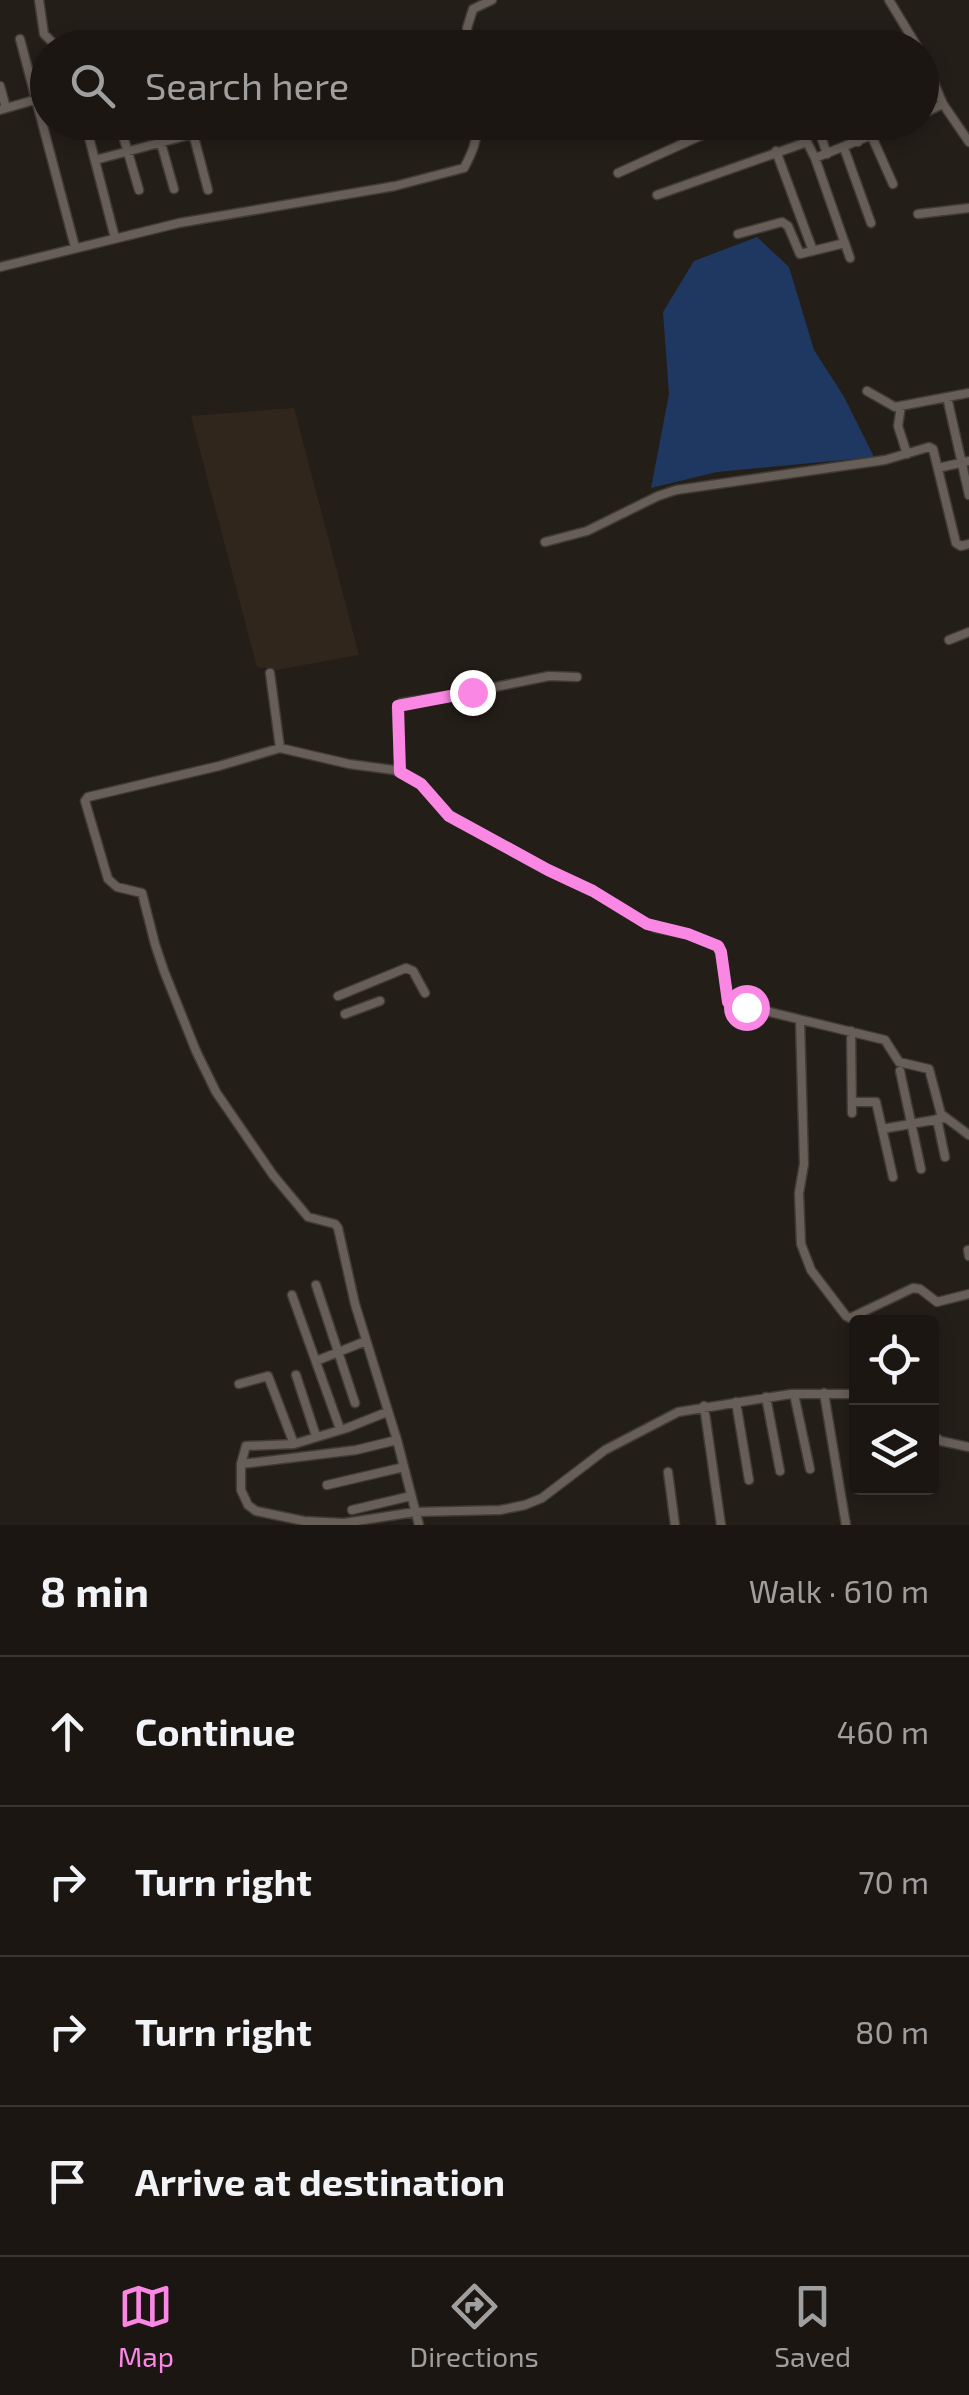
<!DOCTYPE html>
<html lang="en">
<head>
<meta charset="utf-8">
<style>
  :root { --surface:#1b1612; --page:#241f1b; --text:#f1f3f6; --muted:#a09f9f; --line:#393532; --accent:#fb87e5 }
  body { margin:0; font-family:"Exo 2",sans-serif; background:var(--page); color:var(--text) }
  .controls { position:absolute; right:30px; bottom:30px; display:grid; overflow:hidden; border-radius:10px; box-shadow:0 5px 15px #0003 }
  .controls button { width:90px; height:90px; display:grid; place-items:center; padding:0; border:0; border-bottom:2px solid var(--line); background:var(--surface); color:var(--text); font:50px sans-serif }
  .stop { position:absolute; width:30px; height:30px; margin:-22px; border:8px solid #fb87e5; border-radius:50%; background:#fff }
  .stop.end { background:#fb87e5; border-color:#fff; box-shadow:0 2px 10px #0008 }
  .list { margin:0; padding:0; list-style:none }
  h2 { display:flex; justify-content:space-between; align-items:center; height:130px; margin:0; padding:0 40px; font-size:42px }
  h2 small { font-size:32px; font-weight:400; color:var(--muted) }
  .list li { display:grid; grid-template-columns:65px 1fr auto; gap:30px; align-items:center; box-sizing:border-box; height:150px; padding:0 40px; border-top:2px solid var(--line) }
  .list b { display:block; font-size:38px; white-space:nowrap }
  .list em { font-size:32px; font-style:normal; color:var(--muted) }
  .icon { flex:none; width:55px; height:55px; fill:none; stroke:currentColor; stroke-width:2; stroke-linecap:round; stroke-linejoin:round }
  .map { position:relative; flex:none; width:969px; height:1525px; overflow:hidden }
  .search { position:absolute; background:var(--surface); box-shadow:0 5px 15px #0003; left:30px; right:30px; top:30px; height:110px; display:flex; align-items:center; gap:25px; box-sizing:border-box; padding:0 35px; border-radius:55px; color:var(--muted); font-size:38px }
  .sheet { height:730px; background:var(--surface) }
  nav { display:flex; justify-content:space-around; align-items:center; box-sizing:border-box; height:140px; border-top:2px solid var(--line); background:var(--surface); font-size:28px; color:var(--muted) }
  nav a { display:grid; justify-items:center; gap:5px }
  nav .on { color:var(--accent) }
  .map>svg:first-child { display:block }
  .built { fill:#31261c }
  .water { fill:#1f3861 }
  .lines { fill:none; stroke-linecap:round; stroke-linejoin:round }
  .minor-casing { stroke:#403b37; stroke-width:11 }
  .minor { stroke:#665e57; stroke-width:8 }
  .route { stroke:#fb87e5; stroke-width:12 }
</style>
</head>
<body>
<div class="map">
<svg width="969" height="1525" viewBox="0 0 969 1525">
  <rect width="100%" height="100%" fill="#241e18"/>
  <path class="built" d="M294,408l65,247 -83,15 -19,-3 -66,-251z"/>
  <path class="water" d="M757,237l32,30 25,83 29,45 31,62 -157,15 -66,16 18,-94 -6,-82 31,-51z"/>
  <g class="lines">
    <defs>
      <path id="minor" d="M39,0l5,34 14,14
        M889,0l29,48
        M20,39l55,208
        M469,48l-2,-20 6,-19 19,-9
        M922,55l21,49 26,38
        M0,86l6,22
        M0,110l48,-14
        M922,114l21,-10
        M85,122l30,116
        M119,122l20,68
        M155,122l19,67
        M190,122l18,68
        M816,122l11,32
        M850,122l8,20
        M872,137l21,47
        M844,148l27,75
        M776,151l37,100
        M815,158l89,-36
        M95,160l98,-26
        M618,173l113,-51
        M657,195l150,-53 8,16 35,100
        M918,214l51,-6
        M738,234l44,-12 6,4 12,28 45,-11
        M0,267l179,-44 216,-37 69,-18c8,-15 14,-28 13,-46
        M867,391l28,16 74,-14
        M947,397l22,98
        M901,406l-3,20 9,28
        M938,468l31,-7
        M545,542l42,-11 71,-35 18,-6 209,-30 44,-13 4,2 23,94 5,3 8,-2
        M949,640l20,-8
        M270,673l10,75
        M400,772l-3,-64 4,-5 65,-10 83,-17 28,1
        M338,996l68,-28 7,3 12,22
        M345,1014l35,-13
        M800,1020l4,144 -5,29 2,51 10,26 35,46 4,2 63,-30 7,1 17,13 32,-8
        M851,1031l1,82
        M900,1071l21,98
        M852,1102h24l17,75
        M937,1119l8,38
        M882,1129l63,-11
        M968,1250l1,6
        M316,1285l39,118
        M292,1295l48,134
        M316,1361l50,-20
        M296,1375l20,61
        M239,1384l29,-8 26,68
        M824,1393l22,132
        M794,1394l16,75
        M766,1397l14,74
        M736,1402l13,78
        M704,1406l17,119
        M387,1412l-40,16 -53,16 -48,2 -5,18v26l7,15 8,6 48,10 40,2 71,-11 85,-2 25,-5 17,-7 63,-48 73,-38 113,-18h65
        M932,1435l9,6 28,6
        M241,1464l115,-14 41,-10
        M668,1472l7,53
        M327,1485l77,-18
        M352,1510l59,-14
        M419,1525l-22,-85 -42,-136 -17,-76 -3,-4 -27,-7 -35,-42 -57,-83 -20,-41 -32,-80 -9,-27 -13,-51 -25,-6 -9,-8 -23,-78 3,-4 131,-31 61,-18 69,16 45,6 24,11 31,34 99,55 45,21 49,30 14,7 32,6 30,13 3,6 7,49 157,38 14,22 30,7 12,45 28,21"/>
    </defs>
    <use href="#minor" class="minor-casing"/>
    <use href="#minor" class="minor"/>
  </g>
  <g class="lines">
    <path class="route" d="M472,692l-74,14 2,66 21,12 28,32 99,54 45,21 54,33 41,10 30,12 3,6 7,50 18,5"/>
  </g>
</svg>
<div class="controls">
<button><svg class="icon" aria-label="locate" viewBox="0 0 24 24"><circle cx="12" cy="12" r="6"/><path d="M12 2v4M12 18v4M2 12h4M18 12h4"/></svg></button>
<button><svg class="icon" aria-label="layers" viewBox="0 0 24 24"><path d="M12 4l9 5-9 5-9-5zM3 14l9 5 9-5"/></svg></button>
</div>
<div class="stop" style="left:746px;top:1007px"></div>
<div class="stop end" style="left:472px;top:692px"></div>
<div class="search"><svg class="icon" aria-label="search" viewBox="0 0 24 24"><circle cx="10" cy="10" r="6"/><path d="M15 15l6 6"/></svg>Search here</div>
</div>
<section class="sheet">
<h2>8 min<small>Walk · 610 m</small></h2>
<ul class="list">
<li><svg class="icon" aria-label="ahead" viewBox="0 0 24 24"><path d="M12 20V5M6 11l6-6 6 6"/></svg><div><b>Continue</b></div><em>460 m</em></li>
<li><svg class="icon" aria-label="right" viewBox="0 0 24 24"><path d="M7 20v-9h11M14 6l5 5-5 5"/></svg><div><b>Turn right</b></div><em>70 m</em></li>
<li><svg class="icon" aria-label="right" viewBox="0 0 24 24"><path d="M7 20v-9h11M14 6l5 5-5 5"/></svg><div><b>Turn right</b></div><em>80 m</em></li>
<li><svg class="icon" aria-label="arrive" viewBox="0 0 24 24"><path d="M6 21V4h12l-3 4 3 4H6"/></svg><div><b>Arrive at destination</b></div></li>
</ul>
</section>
<nav>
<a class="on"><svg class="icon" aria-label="map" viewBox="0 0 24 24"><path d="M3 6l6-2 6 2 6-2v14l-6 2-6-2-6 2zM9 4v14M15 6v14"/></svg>Map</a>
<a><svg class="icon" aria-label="directions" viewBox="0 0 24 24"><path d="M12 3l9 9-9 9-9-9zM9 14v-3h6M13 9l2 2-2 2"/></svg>Directions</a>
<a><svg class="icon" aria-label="saved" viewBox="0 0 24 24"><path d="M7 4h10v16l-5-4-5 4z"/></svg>Saved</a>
</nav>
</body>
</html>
